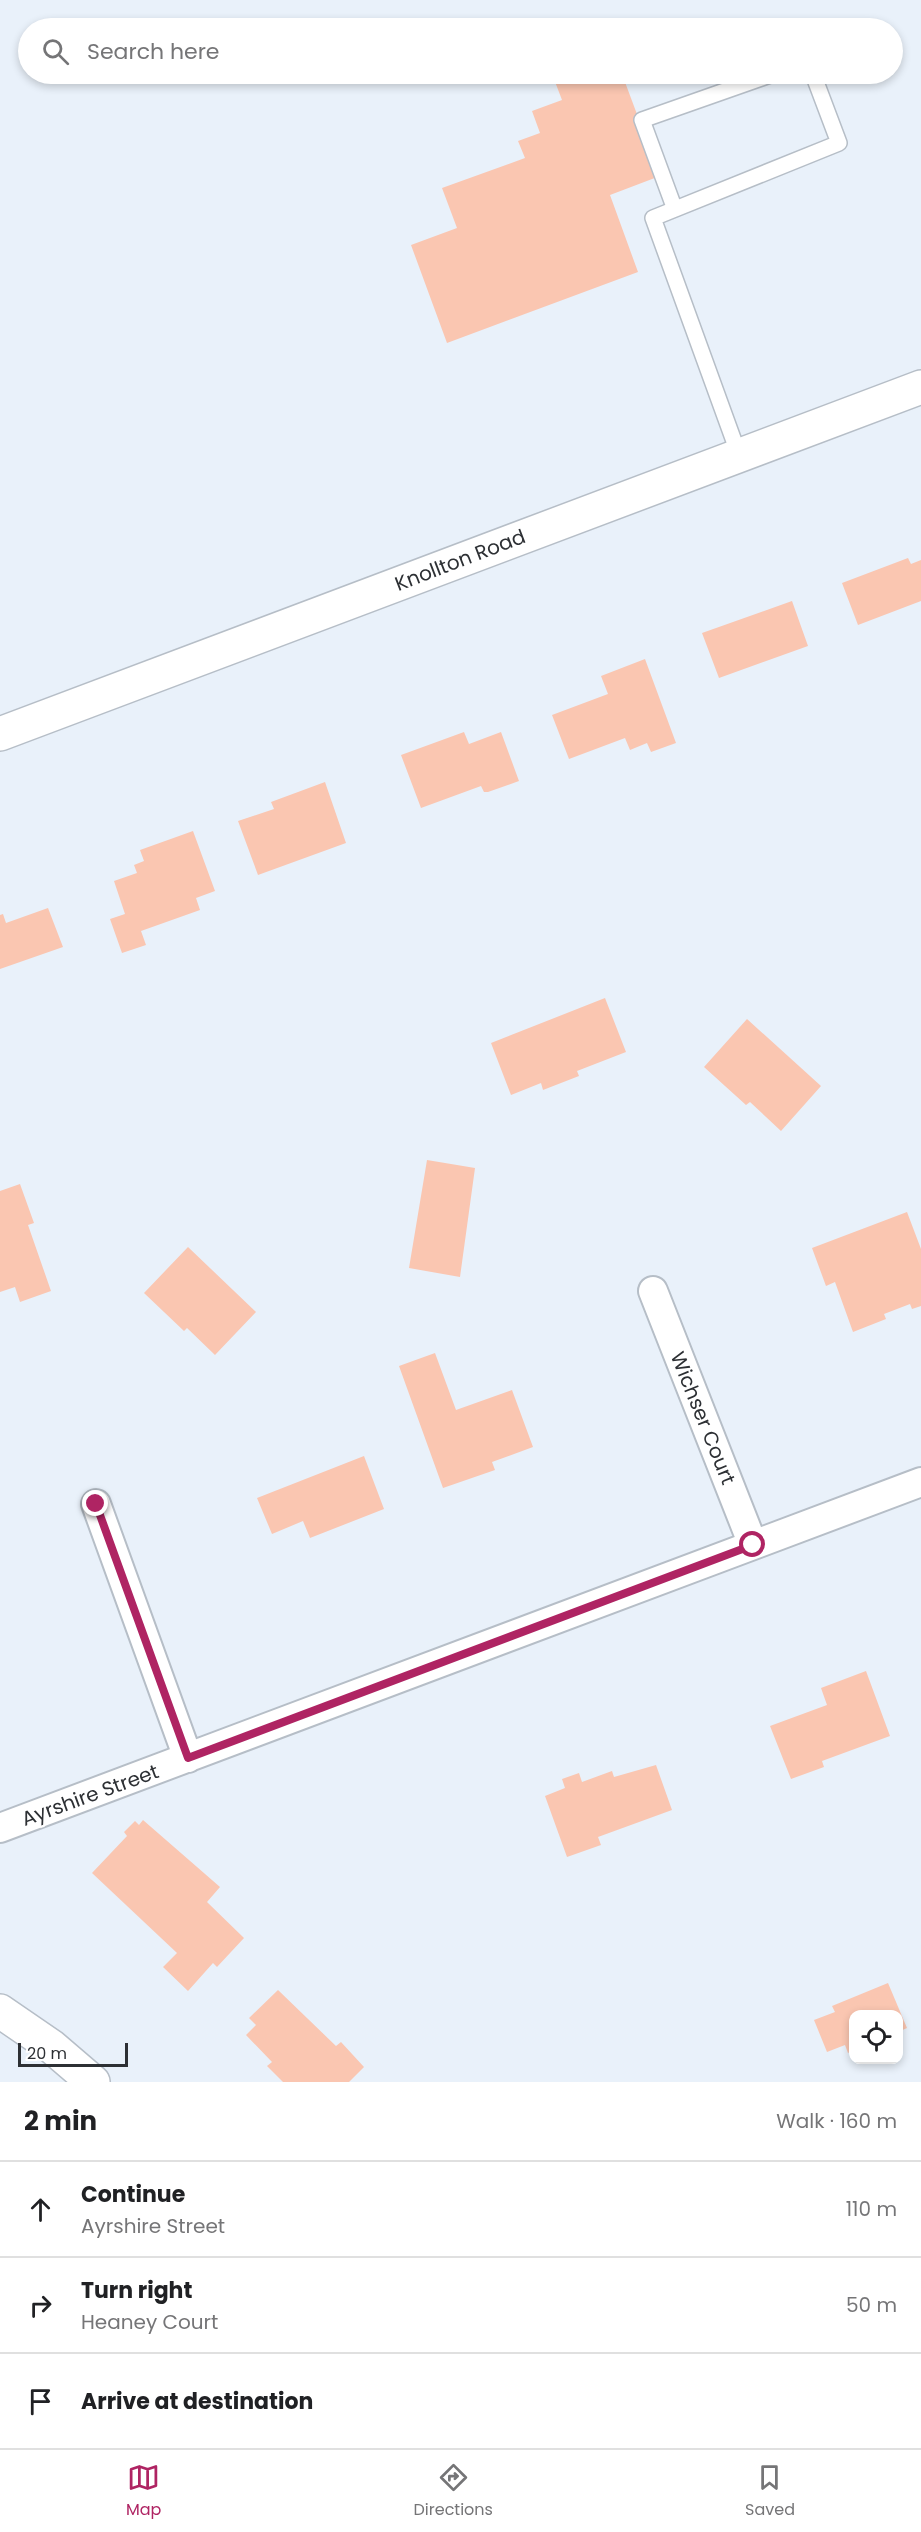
<!DOCTYPE html>
<html lang="en">
<head>
<meta charset="utf-8">
<style>
  :root { --surface:#fff; --page:#f2f2f2; --text:#202124; --muted:#757577; --line:#e0e0e0; --accent:#af2463 }
  body { margin:0; font-family:Poppins,sans-serif; background:var(--page); color:var(--text) }
  .controls { position:absolute; right:18px; bottom:18px; display:grid; overflow:hidden; border-radius:12px; box-shadow:0 3px 9px #0003 }
  .controls button { width:54px; height:54px; display:grid; place-items:center; padding:0; border:0; border-bottom:2px solid var(--line); background:var(--surface); color:var(--text); font:30px sans-serif }
  .scale { position:absolute; left:18px; bottom:15px; width:110px; box-sizing:border-box; padding-left:6px; border:3px solid #2d3034; border-top:0; font-size:16px; line-height:21px; white-space:nowrap; color:#2d3034; -webkit-text-stroke:4px #fff; paint-order:stroke }
  .stop { position:absolute; width:18px; height:18px; margin:-14px; border:4px solid #af2463; border-radius:50%; background:#fff }
  .stop.end { background:#af2463; border-color:#fff; box-shadow:0 2px 6px #0008 }
  .list { margin:0; padding:0; list-style:none }
  h2 { display:flex; justify-content:space-between; align-items:center; height:78px; margin:0; padding:0 24px; font-size:26px }
  h2 small { font-size:20px; font-weight:400; color:var(--muted) }
  .list li { display:grid; grid-template-columns:39px 1fr auto; gap:18px; align-items:center; box-sizing:border-box; height:96px; padding:0 24px; border-top:2px solid var(--line) }
  .list b { display:block; font-size:22px; white-space:nowrap }
  .list p { margin:0; font-size:20px; white-space:nowrap; color:var(--muted) }
  .list em { font-size:20px; font-style:normal; color:var(--muted) }
  .icon { flex:none; width:33px; height:33px; fill:none; stroke:currentColor; stroke-width:2; stroke-linecap:round; stroke-linejoin:round }
  .map { position:relative; flex:none; width:921px; height:2082px; overflow:hidden }
  .search { position:absolute; background:var(--surface); box-shadow:0 3px 9px #0003; left:18px; right:18px; top:18px; height:66px; display:flex; align-items:center; gap:15px; box-sizing:border-box; padding:0 21px; border-radius:33px; color:var(--muted); font-size:22px }
  .sheet { height:366px; background:var(--surface) }
  nav { display:flex; justify-content:space-around; align-items:center; box-sizing:border-box; height:84px; border-top:2px solid var(--line); background:var(--surface); font-size:16px; color:var(--muted) }
  nav a { display:grid; justify-items:center; gap:3px }
  nav .on { color:var(--accent) }
  .map>svg:first-child { display:block }
  .building { fill:#fac6b1 }
  .lines { fill:none; stroke-linecap:round; stroke-linejoin:round }
  .service-casing { stroke:#b6bec7; stroke-width:18 }
  .minor-casing { stroke:#b6bec7; stroke-width:32 }
  .tertiary-casing { stroke:#b6bec7; stroke-width:36 }
  .service { stroke:#fff; stroke-width:15 }
  .minor { stroke:#fff; stroke-width:28 }
  .tertiary { stroke:#fff; stroke-width:33 }
  .route { stroke:#af2463; stroke-width:8 }
  .labels { text-anchor:middle; stroke-width:4.5; stroke-linejoin:round; paint-order:stroke }
  .street-label { font-size:20px; fill:#2d3034; stroke:#fff }
</style>
</head>
<body>
<div class="map">
<svg width="921" height="2082" viewBox="0 0 921 2082">
  <rect width="100%" height="100%" fill="#e9f1fa"/>
  <path class="building" d="M568,74h54l38,102 -50,19 28,77 -191,71 -36,-98 46,-17 -15,-40 83,-30 -7,-17 22,-8 -8,-22 30,-11 -8,-21z
    M908,558l3,6 10,-4v41l-63,24 -16,-42z
    M792,601l16,45 -89,32 -17,-45z
    M645,659l31,84 -25,9 -4,-9 -17,7 -5,-12 -56,21 -17,-44 56,-21 -7,-18z
    M464,732l5,12 32,-12 18,49 -31,11h-4l-3,-6 -60,22 -20,-53z
    M325,782l21,61 -88,32 -20,-54 36,-12 -3,-7z
    M193,831l22,60 -19,7 4,12 -59,21 5,14 -24,8 -12,-34 15,-5 -11,-33 23,-8 -3,-8 10,-4 -4,-11z
    M48,908l15,39 -63,22v-54l3,-1 3,9z
    M605,998l21,54 -49,19 2,5 -36,14 -2,-7 -30,12 -20,-52z
    M747,1019l74,67 -40,45 -31,-29 -4,3 -42,-38z
    M427,1160l48,8 -15,109 -51,-9z
    M20,1184l14,39 -6,2 23,66 -31,11 -5,-15 -15,5v-101z
    M907,1212l14,37v57l-9,3 -2,-5 -26,10 2,5 -33,13 -18,-50 -9,4 -14,-38z
    M188,1247l68,65 -41,43 -28,-27 -3,3 -40,-38z
    M435,1353l21,57 56,-20 21,57 -41,15 3,8 -52,18 -44,-122z
    M364,1456l20,53 -74,29 -7,-17 -31,13 -15,-36z
    M866,1671l24,65 -68,25 2,6 -33,12 -21,-53 57,-21 -6,-17z
    M656,1765l16,45 -74,27 3,8 -34,12 -22,-61 20,-8 -3,-9 17,-6 3,9 30,-11 2,6z
    M143,1820l77,67 -13,15 37,36 -27,29 -4,-4 -25,28 -25,-24 14,-14 -85,-80 35,-37 -3,-4 11,-11 4,4z
    M888,1983l19,45 -9,4v-18h-44v36l-6,3 -3,-8 -18,7 -13,-32 21,-8 -3,-6z
    M278,1990l58,56 5,-4 23,25 -15,15h-66l-16,-16 5,-4 -26,-27 10,-10 -7,-7z"/>
  <g class="lines">
    <defs>
      <path id="service" d="M674,207l-32,-87 131,-46
        M739,455l-86,-237 186,-75 -26,-69"/>
      <path id="minor" d="M653,1291l100,254
        M96,1504l92,254
        M0,1828l921,-346"/>
      <path id="tertiary" d="M0,734l921,-347
        M0,2011l51,35 42,36"/>
    </defs>
    <use href="#service" class="service-casing"/>
    <use href="#minor" class="minor-casing"/>
    <use href="#tertiary" class="tertiary-casing"/>
    <use href="#service" class="service"/>
    <use href="#minor" class="minor"/>
    <use href="#tertiary" class="tertiary"/>
  </g>
  <g class="lines">
    <path class="route" d="M96,1504l92,254 565,-213"/>
  </g>
  <g class="labels">
    <g class="street-label">
      <text transform="translate(460 560) rotate(-21)" y="7">Knollton Road</text>
      <text transform="translate(703 1418) rotate(68)" y="7">Wichser Court</text>
      <text transform="translate(90 1795) rotate(-20)" y="7">Ayrshire Street</text>
    </g>
  </g>
</svg>
<div class="controls">
<button><svg class="icon" aria-label="locate" viewBox="0 0 24 24"><circle cx="12" cy="12" r="6"/><path d="M12 2v4M12 18v4M2 12h4M18 12h4"/></svg></button>
</div>
<div class="scale">20 m</div>
<div class="stop" style="left:753px;top:1545px"></div>
<div class="stop end" style="left:96px;top:1504px"></div>
<div class="search"><svg class="icon" aria-label="search" viewBox="0 0 24 24"><circle cx="10" cy="10" r="6"/><path d="M15 15l6 6"/></svg>Search here</div>
</div>
<section class="sheet">
<h2>2 min<small>Walk · 160 m</small></h2>
<ul class="list">
<li><svg class="icon" aria-label="ahead" viewBox="0 0 24 24"><path d="M12 20V5M6 11l6-6 6 6"/></svg><div><b>Continue</b><p>Ayrshire Street</p></div><em>110 m</em></li>
<li><svg class="icon" aria-label="right" viewBox="0 0 24 24"><path d="M7 20v-9h11M14 6l5 5-5 5"/></svg><div><b>Turn right</b><p>Heaney Court</p></div><em>50 m</em></li>
<li><svg class="icon" aria-label="arrive" viewBox="0 0 24 24"><path d="M6 21V4h12l-3 4 3 4H6"/></svg><div><b>Arrive at destination</b></div></li>
</ul>
</section>
<nav>
<a class="on"><svg class="icon" aria-label="map" viewBox="0 0 24 24"><path d="M3 6l6-2 6 2 6-2v14l-6 2-6-2-6 2zM9 4v14M15 6v14"/></svg>Map</a>
<a><svg class="icon" aria-label="directions" viewBox="0 0 24 24"><path d="M12 3l9 9-9 9-9-9zM9 14v-3h6M13 9l2 2-2 2"/></svg>Directions</a>
<a><svg class="icon" aria-label="saved" viewBox="0 0 24 24"><path d="M7 4h10v16l-5-4-5 4z"/></svg>Saved</a>
</nav>
</body>
</html>
